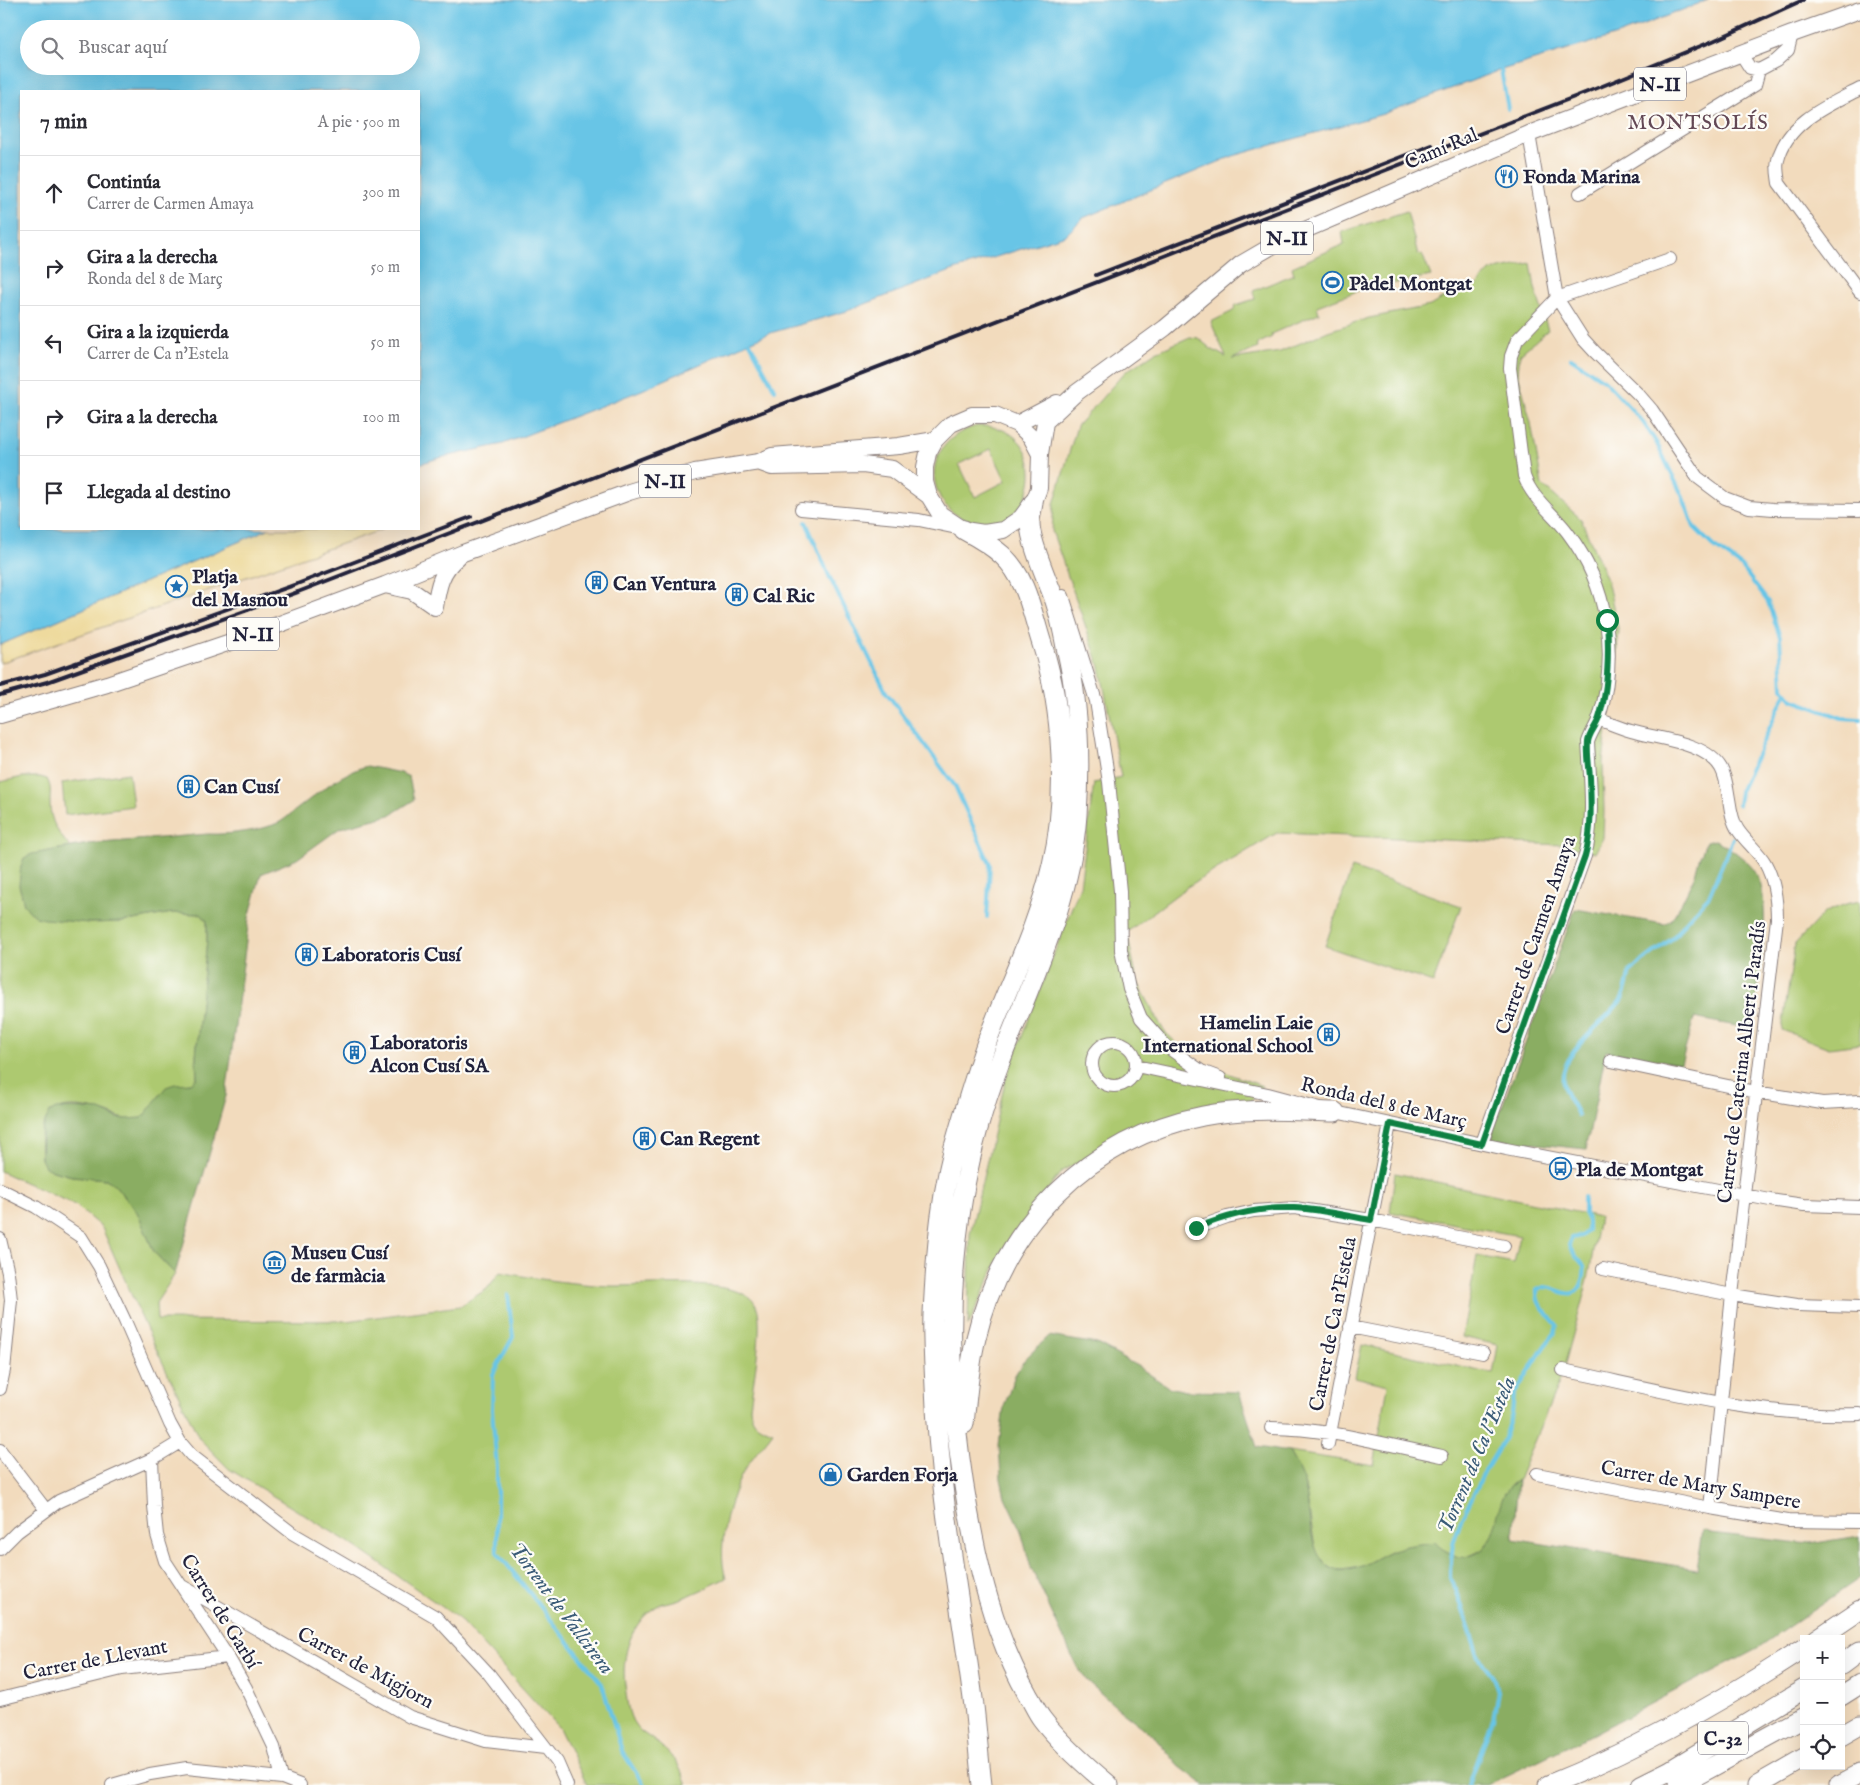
<!DOCTYPE html>
<html lang="es">
<head>
<meta charset="utf-8">
<style>
  :root { --surface:#fff; --page:#f7f7f7; --text:#2b2b33; --muted:#7c7c81; --line:#e1e1e2 }
  body { margin:0; font-family:"IM FELL English",serif; background:var(--page); color:var(--text) }
  .controls { position:absolute; right:15px; bottom:15px; display:grid; overflow:hidden; border-radius:0px; box-shadow:0 5px 20px #0002 }
  .controls button { width:45px; height:45px; display:grid; place-items:center; padding:0; border:0; border-bottom:1px solid var(--line); background:var(--surface); color:var(--text); font:25px sans-serif }
  .stop { position:absolute; width:15px; height:15px; margin:-11px; border:4px solid #0b8043; border-radius:50%; background:#fff }
  .stop.end { background:#0b8043; border-color:#fff; box-shadow:0 1px 5px #0008 }
  .list { margin:0; padding:0; list-style:none }
  h2 { display:flex; justify-content:space-between; align-items:center; height:65px; margin:0; padding:0 20px; font-size:21px }
  h2 small { font-size:16px; font-weight:400; color:var(--muted) }
  .list li { display:grid; grid-template-columns:32px 1fr auto; gap:15px; align-items:center; box-sizing:border-box; height:75px; padding:0 20px; border-top:1px solid var(--line) }
  .list b { display:block; font-size:19px; white-space:nowrap }
  .list p { margin:0; font-size:16px; white-space:nowrap; color:var(--muted) }
  .list em { font-size:16px; font-style:normal; color:var(--muted) }
  .icon { flex:none; width:28px; height:28px; fill:none; stroke:currentColor; stroke-width:2; stroke-linecap:round; stroke-linejoin:round }
  .map { position:relative; flex:none; width:1860px; height:1785px; overflow:hidden }
  .search { position:absolute; background:var(--surface); box-shadow:0 5px 20px #0002; left:20px; top:20px; width:400px; height:55px; display:flex; align-items:center; gap:12px; box-sizing:border-box; padding:0 18px; border-radius:28px; color:var(--muted); font-size:19px }
  .panel { position:absolute; background:var(--surface); box-shadow:0 5px 20px #0002; left:20px; top:90px; width:400px; height:440px; border-radius:0px }
  .map>svg:first-child { display:block }
  .green { fill:#adc970; stroke:#687656; fill-rule:evenodd }
  .forest { fill:#8aad62; stroke:#56684e }
  .sand { fill:#eeda9e; stroke:#887e6c }
  .water { fill:#68c5e6; stroke:#457490; fill-rule:evenodd }
  .lines { fill:none; stroke-linecap:round; stroke-linejoin:round }
  .stream { stroke:#68c5e6; stroke-width:4 }
  .minor-casing { stroke:#8a7e7c; stroke-width:14 }
  .major-casing { stroke:#8a7e7c; stroke-width:18 }
  .highway-casing { stroke:#8a7e7c; stroke-width:21 }
  .minor { stroke:#fff; stroke-width:12 }
  .major { stroke:#fff; stroke-width:16 }
  .highway { stroke:#fff; stroke-width:19 }
  .rail { stroke:#22223b; stroke-width:4 }
  .route { stroke:#0b8043; stroke-width:6 }
  .labels { text-anchor:middle; stroke-width:4.5; stroke-linejoin:round; paint-order:stroke }
  .shield { fill:#fdfcf7; stroke:#646373; stroke-width:1 }
  .shield-label { font-size:19px; font-weight:bold; fill:#22223b }
  .street-label { font-size:20px; fill:#22223b; stroke:#fdfcf7 }
  .poi-label { font-size:20px; font-weight:bold; fill:#22223b; stroke:#fdfcf7; text-anchor:start }
  .neighbourhood-label { font-size:21px; letter-spacing:1px; fill:#634855; stroke:#fdfcf7 }
  .water-label { font-size:21px; font-style:italic; fill:#3a5b77; stroke:#fdfcf7 }
</style>
</head>
<body>
<div class="map">
<svg width="1860" height="1785" viewBox="0 0 1860 1785">
  <rect width="100%" height="100%" fill="#fdfcf7"/>
  <filter id="ink" filterUnits="userSpaceOnUse"><feTurbulence type="fractalNoise" baseFrequency=".02" numOctaves="2"/><feDisplacementMap in="SourceGraphic" scale="10" xChannelSelector="R" yChannelSelector="G"/><feConvolveMatrix kernelMatrix="1 2 1 2 8 2 1 2 1" color-interpolation-filters="sRGB"/></filter>
  <filter id="wash" filterUnits="userSpaceOnUse"><feTurbulence type="fractalNoise" baseFrequency=".0096" numOctaves="4" result="noise"/><feDisplacementMap in="SourceGraphic" scale="20" xChannelSelector="R" yChannelSelector="G"/><feGaussianBlur stdDeviation="1.12" result="paint"/><feColorMatrix in="noise" values="0 0 0 0 0 0 0 0 0 0 0 0 0 0 0 0 0 1.4 0 .05"/><feComposite in="paint" operator="in"/></filter>
  <g filter="url(#wash)">
    <rect width="100%" height="100%" fill="#f2dbbd"/>
    <path class="green" d="M1407,211l11,44 4,-1 9,22 -71,14 -43,16 2,7 -48,21 1,3 -15,7 1,4 -26,11 48,-7 48,-21 41,-13 61,-12 15,-9 25,-8 8,-5 12,-13 41,-8 4,25 13,42 -28,24 -2,19 13,50 11,62 39,34 26,61 12,52 -16,130 1,50 -1,26 -8,15 -31,-8 -287,-12 -90,54 -60,45 10,49 27,50 31,30 67,25 -12,16 -97,20 -91,49 -58,76 -36,79 2,-92 36,-156 74,-192 14,-103 27,-6 -21,-110 -48,-136 2,-27 23,-78 48,-54 31,-20 34,-15 8,1 13,11 15,8 -15,-35 22,-11 3,-6 19,-6 -2,-8 41,-17 -2,-7 52,-23 -2,-12z
      M977,426c81,-3 64,114 -6,95 -13,-3 -23,-11 -30,-22 -18,-33 2,-65 36,-73zM991,449l15,32 -31,16 -16,-33z
      M129,773l4,33 -68,9 -3,-32z
      M23,777h17l7,2c5,9 3,15 3,24 0,19 8,30 20,44l-29,6 -22,32 5,19 12,13 53,6 33,-1 50,-9 29,1 6,7v18l-11,117 1,22 -6,5 -8,1c-11,9 -22,18 -33,27 -3,2 -6,6 -9,7 -15,6 -26,-4 -40,-7 -46,-11 -64,-1 -60,48l12,12 19,5 34,3 8,5 24,28 16,40 21,22 -19,29 1,17 189,1 114,-15 27,-17 13,-17c36,7 74,12 110,14 31,1 126,-10 145,17 11,16 -3,83 -5,105 2,17 8,18 23,24 -7,10 -15,18 -22,28 -20,26 -36,87 -25,118 -16,8 -32,16 -49,22 -6,2 -12,2 -18,5 -28,15 -38,51 -34,80 2,13 2,30 11,41 4,6 11,9 17,14 18,13 27,25 34,45h-100l-28,-57 -101,-110 -103,-72 -126,-77 -30,-31 -52,-108 -45,-102 -27,-23 -75,-34v-389z
      M1352,868l109,38 -28,77 -108,-37z
      M1860,901v143l-31,4 -47,-18 13,-86 30,-32 21,-8z
      M1395,1173l204,44 -11,63 -27,98 -43,102 -7,5 -19,52 -10,13 -15,7 -8,1 -19,-10 -48,2 -32,17 -17,3 -9,-1 -7,-4 -11,-12 -11,-67 -6,-15 -10,-19 85,13 14,-80 -33,-8 7,-32 131,29 5,-29 -36,-8 15,-81 37,7 6,-27 -130,-24z"/>
    <path class="forest" d="M367,766l34,7 8,4 5,23 -24,15 -50,13 -43,31 -36,15 -12,44 -23,178 -51,178 -21,-22 -17,-40 -23,-28 -8,-5 -34,-3 -19,-5 -8,-4 -4,-8 1,-29 7,-17 7,-4 17,-1 27,2 18,8 8,1 16,-1 24,-31 9,-3 16,-1 6,-5 -1,-22 11,-117v-18l-6,-7 -29,-1 -50,9 -33,1 -44,-4 -9,-2 -7,-6 -5,-7 -5,-19 2,-19 3,-8 8,-4 56,-10 120,-10c20,1 54,-3 72,-12 8,-5 14,-11 21,-16 19,-15 42,-34 66,-40z
      M1715,840c12,5 31,19 39,30 22,29 3,123 -2,159l-58,-11 -13,46 -75,-13 -20,98 -96,-10 85,-230 89,15 7,-4 9,-14 15,-31 4,-16 7,-17z
      M1049,1336l48,8 42,23 29,20 18,4 53,1 18,55 32,5c6,11 13,22 16,35 7,28 1,93 48,82 13,-3 25,-13 38,-18 13,-6 30,-7 44,-9 6,7 11,9 19,13 6,3 11,3 18,0 26,-8 22,-41 33,-62 3,-6 8,-9 13,-13l-5,59 184,30 6,-39 7,3 99,11 51,-8v42l-101,69 -166,87 -106,51h-283l-25,-19 -24,-29 -41,-32 -27,-24 -10,-14 -46,-99 -10,-37 -16,-34 -4,-18 -2,-34 5,-38 11,-32 10,-16z"/>
    <path class="sand" d="M268,529h116l-384,134v-18z"/>
    <path class="water" d="M0,0h1708l-88,34 -119,36 -118,44 -150,42 -150,62 -17,17 -115,36 -104,40 -77,22 -128,57 -139,54 -64,14 -20,6v-373h-398v438h247l-268,116zM29,29h382v37h-382z"/>
    <g class="lines">
      <path class="stream" d="M1501,70l7,39
        M750,343l25,47
        M1571,358l34,23 37,40 14,21 26,53 12,32 19,19 28,20 27,36 12,35 3,51 10,12 49,18 18,1
        M806,522l23,54 57,116 69,94 35,78 -3,53
        M1738,805l2,-13 46,-100
        M1578,1115c-4,-10 -14,-21 -15,-32 -5,-29 43,-61 58,-83 6,-9 6,-19 9,-29l44,-34 10,-14 25,-27 24,-58
        M508,1295l5,42 -20,37 -1,36 5,57v85l105,132 20,67 22,34
        M1469,1785l24,-67 5,-26 -5,-15 -10,-13 -7,-15 -19,-57 -7,-14v-8l3,-27 9,-25 23,-47 18,-30 9,-28 2,-18 30,-48 11,-14 2,-8c-10,-12 -21,-19 -20,-35 3,-1 5,-2 8,-3 13,0 29,17 37,-4 2,-5 3,-11 2,-16 -3,-8 -12,-12 -15,-22l3,-7 9,-2 7,-6v-9l-4,-8v-16"/>
    </g>
  </g>
  <g filter="url(#ink)">
    <g class="lines">
      <defs>
        <path id="minor" d="M1741,54l9,14 9,2 17,-9 12,-11 4,-16
          M1860,89c-31,16 -73,33 -82,71 -2,6 0,16 1,23l81,109
          M1529,134l28,164 26,41 11,12 45,44 13,15 45,67 28,21 24,9 24,2 87,1
          M1580,193l175,-108 4,-15
          M801,509l118,11 38,8
          M1063,596l33,105 13,81 11,109 1,59 8,39 12,29 25,28 35,25 19,7
          M1598,719c11,4 22,9 33,12 26,8 75,11 90,37 10,18 6,46 17,62 8,12 20,21 27,33 9,16 12,38 12,56l-45,376 -22,213
          M1092 1064a22 22 0 1 1 44 0a22 22 0 1 1-44 0Z
          M1611,1061l145,31 66,11 38,-2
          M1136,1066l132,28 67,18 171,37 264,51 34,5 56,2
          M1482,1143l103,-287c10,-37 5,-76 3,-114 3,-9 8,-16 11,-24 20,-64 9,-132 -31,-185 -15,-20 -36,-34 -44,-57l-14,-108 1,-12 6,-16 40,-42 113,-39
          M0,1189l36,18 45,30 18,29 26,55 45,103 10,18 11,13 101,78 144,84 53,57 68,88 10,23
          M1196,1228l31,-11 27,-6 41,-3 76,12 133,26
          M0,1239l8,34 3,27 -7,70 -4,19
          M1603,1269l129,26 65,10 63,2
          M1350,1327l133,26
          M1563,1370c97,20 197,48 297,44
          M1271,1428c56,0 116,17 171,28
          M1328,1444l62,-320
          M0,1450l46,60
          M152,1459l2,47 3,29 8,26 63,96 18,31 28,59 8,31
          M1537,1474l173,34 78,13 72,1
          M0,1549l17,-17 42,-31 93,-42 28,-17
          M182,1586l228,131 76,24 59,7
          M0,1699l122,-30 106,-12
          M112,1785l38,-11 37,-6 95,10 18,7"/>
        <path id="major" d="M1017,424l40,-21
          M1040,454l-9,-17 -14,-13 -22,-9h-23l-21,9 -16,16 -7,13 -3,14v15l4,14 11,18 24,16 20,3 19,-3 18,-12 14,-19 4,-11 1,-34 5,-32 31,-29 89,-65 76,-64 43,-25 245,-105 263,-100 68,-24
          M761,463l11,4 91,-2 29,4 37,27
          M385,585l27,6 23,16c3,-20 6,-37 23,-50
          M0,715l107,-31 138,-47 140,-52 78,-32 166,-61 66,-20 64,-10 13,-6 127,-10 36,-6"/>
        <path id="highway" d="M1033,503c-1,7 -3,14 -3,20 0,20 18,58 25,78 5,15 8,30 11,46 13,55 15,112 11,168 -8,110 -69,206 -98,310 -39,141 -33,289 -2,430 11,49 26,96 51,140 5,8 8,16 14,24 19,25 43,46 67,66
          M964,530c13,7 27,15 38,25 25,23 30,58 40,89 21,66 26,154 10,221 -13,56 -38,108 -59,161 -13,32 -23,66 -33,100 -19,60 -24,125 -27,188 -1,24 1,49 2,73 4,107 25,213 39,319 3,26 5,53 8,79
          M964,1424c3,-28 5,-58 12,-86 26,-112 113,-200 227,-222 43,-9 89,-5 132,-4
          M1817,1639l43,-29
          M1841,1665l19,-14
          M1841,1696l19,-12
          M1841,1736l19,-11
          M1548,1785c91,-36 175,-84 256,-137
          M1641,1785l28,-14 135,-82
          M1679,1785l125,-68
          M1757,1785l47,-27
          M1839,1785l21,-11"/>
      </defs>
      <use href="#minor" class="minor-casing"/>
      <use href="#major" class="major-casing"/>
      <use href="#highway" class="highway-casing"/>
      <use href="#minor" class="minor"/>
      <use href="#major" class="major"/>
      <use href="#highway" class="highway"/>
      <path class="rail" d="M1096,275l336,-130
        M0,686l45,-12 252,-90 174,-67
        M0,695l47,-13 251,-90 1297,-503 118,-48 90,-41"/>
    </g>
  </g>
  <g class="lines" filter="url(#ink)">
    <path class="route" d="M1196,1228c31,-13 65,-21 98,-20 25,1 53,8 77,12l19,-96 92,20 103,-288c7,-26 6,-52 5,-79 -1,-11 -3,-24 -2,-35 1,-9 8,-15 11,-24 10,-31 10,-66 8,-98"/>
  </g>
  <defs>
    <symbol id="restaurant-ring" viewBox="-11 -11 22 22"><circle r="9.5" fill="#fdfcf7" stroke="#1f6fb2" stroke-width="1.5"/><path d="M-5-6h1v4h1v-4h1v4h1v-4h1v5L-1.5 .5V6h-2V.5L-5-1ZM5-6V6H3V1.5H1.5Q1.5-4 5-6Z" fill="#1f6fb2"/></symbol>
    <symbol id="stadium-ring" viewBox="-11 -11 22 22"><circle r="9.5" fill="#fdfcf7" stroke="#1f6fb2" stroke-width="1.5"/><path d="M0-5a6.5 5 0 1 0 0 10a6.5 5 0 1 0 0-10ZM-3.5-1.8h7v3.6h-7Z" fill="#1f6fb2"/></symbol>
    <symbol id="building-ring" viewBox="-11 -11 22 22"><circle r="9.5" fill="#fdfcf7" stroke="#1f6fb2" stroke-width="1.5"/><path d="M-4-6H4V6H1V3H-1V6H-4ZM-2.5-4.3h1.7v1.8h-1.7ZM.8-4.3h1.7v1.8H.8ZM-2.5-1h1.7V.8h-1.7ZM.8-1h1.7V.8H.8Z" fill="#1f6fb2"/></symbol>
    <symbol id="sight-ring" viewBox="-11 -11 22 22"><circle r="9.5" fill="#fdfcf7" stroke="#1f6fb2" stroke-width="1.5"/><path d="M0-6L1.8-2.2L6-1.7L2.9 1.2L3.7 5.4L0 3.3L-3.7 5.4L-2.9 1.2L-6-1.7L-1.8-2.2Z" fill="#1f6fb2"/></symbol>
    <symbol id="bus-ring" viewBox="-11 -11 22 22"><circle r="9.5" fill="#fdfcf7" stroke="#1f6fb2" stroke-width="1.5"/><path d="M-5-6H5V4H4V6H2V4H-2V6H-4V4H-5ZM-3.5-4V0h7V-4ZM-3.5 1.2v1.5H-2V1.2ZM2 1.2v1.5H3.5V1.2Z" fill="#1f6fb2"/></symbol>
    <symbol id="museum-ring" viewBox="-11 -11 22 22"><circle r="9.5" fill="#fdfcf7" stroke="#1f6fb2" stroke-width="1.5"/><path d="M0-6L6-3V-2H-6V-3ZM-5-1h2V3h-2ZM-1-1h2V3h-2ZM3-1h2V3H3ZM-6 4H6V6H-6Z" fill="#1f6fb2"/></symbol>
    <symbol id="shop-ring" viewBox="-11 -11 22 22"><circle r="9.5" fill="#fdfcf7" stroke="#1f6fb2" stroke-width="1.5"/><path d="M-5-2.5h2.3a2.7 3.5 0 0 1 5.4 0H5L5.5 6h-11ZM-1.5-2.5h3a1.5 2.3 0 0 0-3 0Z" fill="#1f6fb2"/></symbol>
  </defs>
  <g fill-rule="evenodd">
    <use href="#restaurant-ring" x="1494" y="164" width="25" height="25"/>
    <use href="#stadium-ring" x="1320" y="270" width="25" height="25"/>
    <use href="#building-ring" x="584" y="570" width="25" height="25"/>
    <use href="#sight-ring" x="164" y="574" width="25" height="25"/>
    <use href="#building-ring" x="724" y="582" width="25" height="25"/>
    <use href="#building-ring" x="176" y="774" width="25" height="25"/>
    <use href="#building-ring" x="294" y="942" width="25" height="25"/>
    <use href="#building-ring" x="1316" y="1022" width="25" height="25"/>
    <use href="#building-ring" x="342" y="1040" width="25" height="25"/>
    <use href="#building-ring" x="632" y="1126" width="25" height="25"/>
    <use href="#bus-ring" x="1548" y="1156" width="25" height="25"/>
    <use href="#museum-ring" x="262" y="1250" width="25" height="25"/>
    <use href="#shop-ring" x="818" y="1462" width="25" height="25"/>
  </g>
  <g class="labels">
    <g class="shield">
      <rect x="1634" y="67.5" width="52" height="33" rx="4"/>
      <rect x="1261" y="221.5" width="52" height="33" rx="4"/>
      <rect x="639" y="464.5" width="52" height="33" rx="4"/>
      <rect x="227" y="617.5" width="52" height="33" rx="4"/>
      <rect x="1698" y="1721.5" width="50" height="33" rx="4"/>
    </g>
    <g class="shield-label">
      <text x="1660" y="91">N-II</text>
      <text x="1287" y="245">N-II</text>
      <text x="665" y="488">N-II</text>
      <text x="253" y="641">N-II</text>
      <text x="1723" y="1745">C-32</text>
    </g>
    <g class="street-label">
      <text transform="translate(1441 148) rotate(-23)" y="7">Camí Ral</text>
      <text transform="translate(1535 935) rotate(-71)" y="7">Carrer de Carmen Amaya</text>
      <text transform="translate(1741 1062) rotate(-83)" y="7">Carrer de Caterina Albert i Paradís</text>
      <text transform="translate(1384 1102) rotate(13)" y="7">Ronda del 8 de Març</text>
      <text transform="translate(1332 1324) rotate(-79)" y="7">Carrer de Ca n'Estela</text>
      <text transform="translate(1701 1484) rotate(10)" y="7">Carrer de Mary Sampere</text>
      <text transform="translate(221 1611) rotate(58)" y="7">Carrer de Garbí</text>
      <text transform="translate(95 1659) rotate(-11)" y="7">Carrer de Llevant</text>
      <text transform="translate(366 1667) rotate(28)" y="7">Carrer de Migjorn</text>
    </g>
    <g class="poi-label">
      <text x="1523" y="183">Fonda Marina</text>
      <text x="1349" y="290">Pàdel Montgat</text>
      <text x="192" y="583">Platja<tspan x="192" dy="23">del Masnou</tspan></text>
      <text x="613" y="590">Can Ventura</text>
      <text x="753" y="602">Cal Ric</text>
      <text x="204" y="793">Can Cusí</text>
      <text x="322" y="961">Laboratoris Cusí</text>
      <text x="1313" y="1029" text-anchor="end">Hamelin Laie<tspan x="1313" dy="23">International School</tspan></text>
      <text x="370" y="1049">Laboratoris<tspan x="370" dy="23">Alcon Cusí SA</tspan></text>
      <text x="660" y="1145">Can Regent</text>
      <text x="1576" y="1176">Pla de Montgat</text>
      <text x="291" y="1259">Museu Cusí<tspan x="291" dy="23">de farmàcia</tspan></text>
      <text x="847" y="1481">Garden Forja</text>
    </g>
    <g class="neighbourhood-label">
      <text x="1698" y="129">MONTSOLÍS</text>
    </g>
    <g class="water-label">
      <text transform="translate(1476 1455) rotate(-67)" y="7">Torrent de Ca l'Estela</text>
      <text transform="translate(562 1608) rotate(53)" y="7">Torrent de Vallcirera</text>
    </g>
  </g>
</svg>
<div class="controls">
<button>+</button>
<button>−</button>
<button><svg class="icon" aria-label="locate" viewBox="0 0 24 24"><circle cx="12" cy="12" r="6"/><path d="M12 2v4M12 18v4M2 12h4M18 12h4"/></svg></button>
</div>
<div class="stop" style="left:1607px;top:620px"></div>
<div class="stop end" style="left:1196px;top:1228px"></div>
<div class="search"><svg class="icon" aria-label="search" viewBox="0 0 24 24"><circle cx="10" cy="10" r="6"/><path d="M15 15l6 6"/></svg>Buscar aquí</div>
<section class="panel">
<h2>7 min<small>A pie · 500 m</small></h2>
<ul class="list">
<li><svg class="icon" aria-label="ahead" viewBox="0 0 24 24"><path d="M12 20V5M6 11l6-6 6 6"/></svg><div><b>Continúa</b><p>Carrer de Carmen Amaya</p></div><em>300 m</em></li>
<li><svg class="icon" aria-label="right" viewBox="0 0 24 24"><path d="M7 20v-9h11M14 6l5 5-5 5"/></svg><div><b>Gira a la derecha</b><p>Ronda del 8 de Març</p></div><em>50 m</em></li>
<li><svg class="icon" aria-label="left" viewBox="0 0 24 24"><path d="M17 20v-9H6M10 6l-5 5 5 5"/></svg><div><b>Gira a la izquierda</b><p>Carrer de Ca n'Estela</p></div><em>50 m</em></li>
<li><svg class="icon" aria-label="right" viewBox="0 0 24 24"><path d="M7 20v-9h11M14 6l5 5-5 5"/></svg><div><b>Gira a la derecha</b></div><em>100 m</em></li>
<li><svg class="icon" aria-label="arrive" viewBox="0 0 24 24"><path d="M6 21V4h12l-3 4 3 4H6"/></svg><div><b>Llegada al destino</b></div></li>
</ul>
</section>
</div>
</body>
</html>
